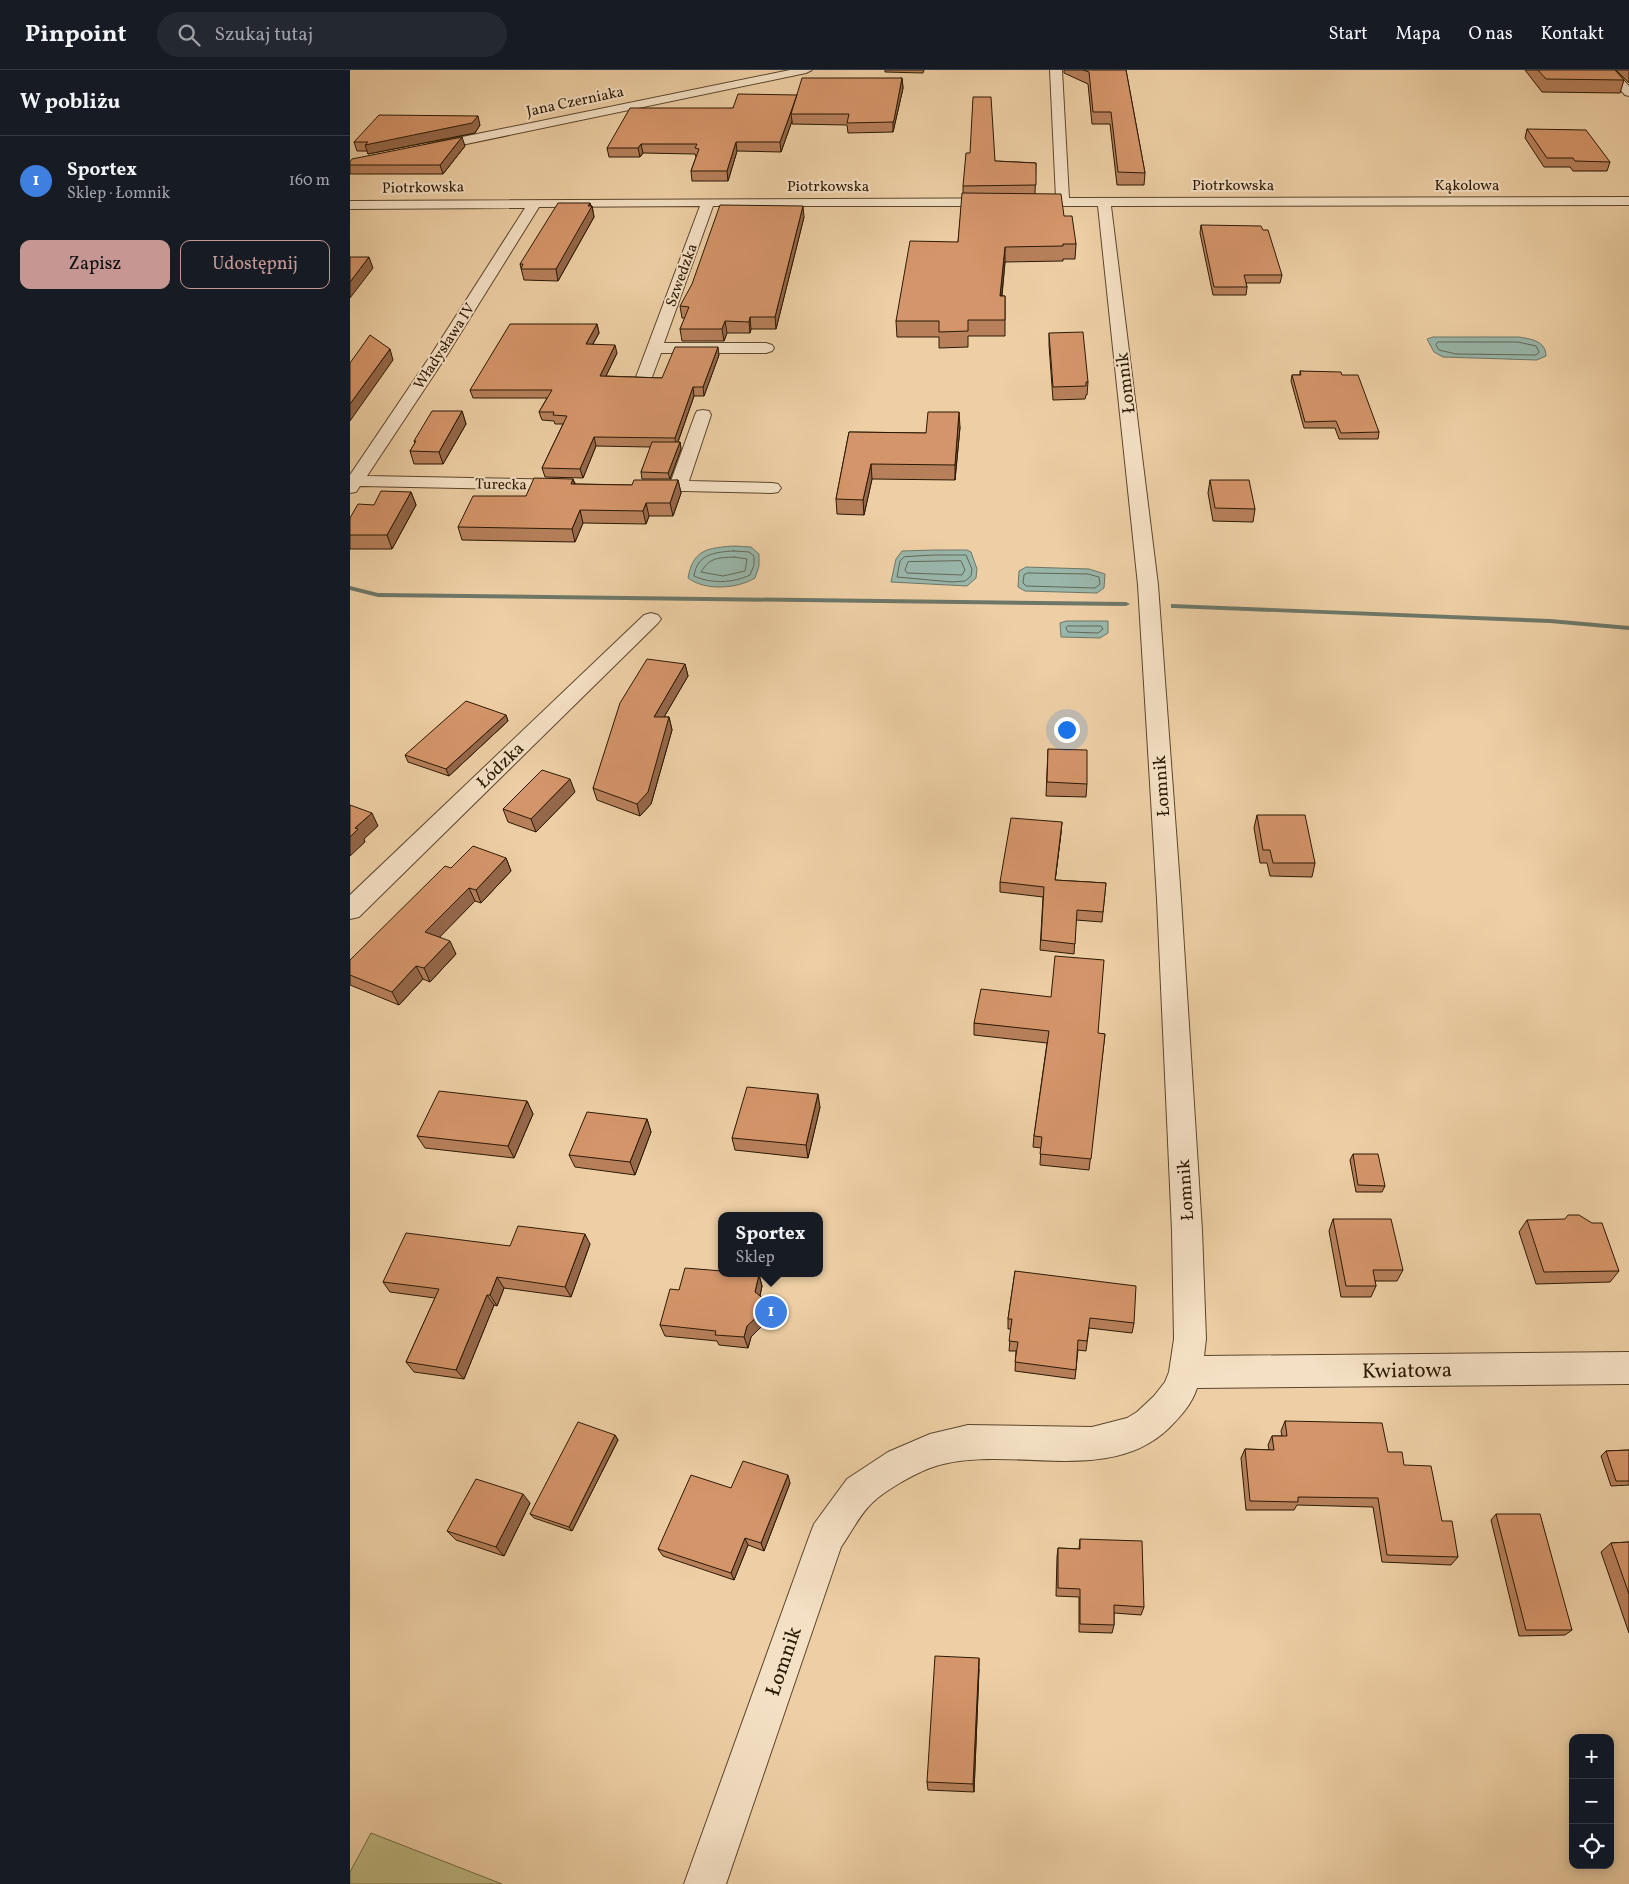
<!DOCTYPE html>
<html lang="pl">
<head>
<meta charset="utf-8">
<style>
  :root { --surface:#171b24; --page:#242831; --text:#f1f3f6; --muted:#9ea1a6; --line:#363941; --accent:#c59692 }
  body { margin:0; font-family:Vollkorn,serif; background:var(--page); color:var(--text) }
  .controls { position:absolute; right:15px; bottom:15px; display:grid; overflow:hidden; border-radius:10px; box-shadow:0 2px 12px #0003 }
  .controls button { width:45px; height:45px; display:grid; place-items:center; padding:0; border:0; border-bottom:1px solid var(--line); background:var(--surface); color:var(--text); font:25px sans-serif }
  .you { position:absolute; left:716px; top:659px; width:18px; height:18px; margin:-12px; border:4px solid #fff; border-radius:50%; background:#1a73e8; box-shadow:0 0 0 8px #1a73e833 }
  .badge { display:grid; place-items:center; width:32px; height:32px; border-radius:50%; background:var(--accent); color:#fff; font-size:16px; font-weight:700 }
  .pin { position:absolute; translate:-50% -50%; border:2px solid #fff; box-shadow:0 1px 5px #0006 }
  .popup { position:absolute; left:368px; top:1142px; width:105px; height:65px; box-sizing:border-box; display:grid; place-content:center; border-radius:10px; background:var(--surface); filter:drop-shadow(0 1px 4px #0005); font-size:16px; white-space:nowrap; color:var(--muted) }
  .popup b { font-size:19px; color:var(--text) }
  .popup::after { content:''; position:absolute; left:50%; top:100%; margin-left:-10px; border:10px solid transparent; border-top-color:var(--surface) }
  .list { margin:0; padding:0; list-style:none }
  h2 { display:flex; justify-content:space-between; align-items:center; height:65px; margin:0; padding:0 20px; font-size:21px }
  h2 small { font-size:16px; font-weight:400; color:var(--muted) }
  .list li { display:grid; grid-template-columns:32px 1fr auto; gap:15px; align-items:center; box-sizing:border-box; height:90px; padding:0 20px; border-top:1px solid var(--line) }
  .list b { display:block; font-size:19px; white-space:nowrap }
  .list p { margin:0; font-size:16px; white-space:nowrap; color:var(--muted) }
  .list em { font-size:16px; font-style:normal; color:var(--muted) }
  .actions { display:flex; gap:10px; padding:15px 20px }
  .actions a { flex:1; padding:11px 0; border:1px solid var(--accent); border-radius:10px; text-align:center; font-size:18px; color:var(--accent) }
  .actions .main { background:var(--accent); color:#111 }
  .icon { flex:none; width:28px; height:28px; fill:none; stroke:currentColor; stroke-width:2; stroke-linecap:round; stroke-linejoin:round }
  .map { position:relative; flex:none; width:1279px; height:1814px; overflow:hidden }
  header { display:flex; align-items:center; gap:30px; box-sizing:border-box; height:70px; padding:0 25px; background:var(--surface); border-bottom:1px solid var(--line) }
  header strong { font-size:24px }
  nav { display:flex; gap:28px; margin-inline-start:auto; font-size:18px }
  .search { width:350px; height:45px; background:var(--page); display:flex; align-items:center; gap:12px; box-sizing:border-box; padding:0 18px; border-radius:28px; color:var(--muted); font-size:19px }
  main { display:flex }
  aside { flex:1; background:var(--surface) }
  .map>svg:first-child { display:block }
  .green { fill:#beb982; stroke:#746943 }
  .water { fill:#99b6aa; stroke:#6d7768 }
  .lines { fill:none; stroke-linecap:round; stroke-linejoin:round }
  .shore { stroke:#626857; stroke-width:1 }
  .stream { fill:#6d7768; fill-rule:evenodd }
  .street-casing { stroke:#5c462c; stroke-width:2 }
  .street { fill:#f4e0c4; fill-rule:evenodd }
  .wall { fill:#b7805b; stroke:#2b1904 }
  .shaded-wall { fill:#95684a; stroke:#2b1904 }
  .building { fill:#d5956a; stroke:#2b1904 }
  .labels { text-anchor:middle; stroke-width:4; stroke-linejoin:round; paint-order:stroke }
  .far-street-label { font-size:15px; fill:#2b1904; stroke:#f4e0c4 }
  .street-label { font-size:18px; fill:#2b1904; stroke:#f4e0c4 }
  .near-street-label { font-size:21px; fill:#2b1904; stroke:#f4e0c4 }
</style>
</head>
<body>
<header>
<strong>Pinpoint</strong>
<div class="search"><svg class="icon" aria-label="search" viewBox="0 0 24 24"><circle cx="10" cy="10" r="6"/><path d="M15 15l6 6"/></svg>Szukaj tutaj</div>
<nav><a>Start</a><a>Mapa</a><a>O nas</a><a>Kontakt</a></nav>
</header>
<main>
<aside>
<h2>W pobliżu<small></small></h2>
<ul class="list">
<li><span class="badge" style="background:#3f7fe0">1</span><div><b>Sportex</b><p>Sklep · Łomnik</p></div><em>160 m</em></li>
</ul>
<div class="actions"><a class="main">Zapisz</a><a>Udostępnij</a></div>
</aside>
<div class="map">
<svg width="1279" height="1814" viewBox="0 0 1279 1814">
  <rect width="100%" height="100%" fill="#eecfa5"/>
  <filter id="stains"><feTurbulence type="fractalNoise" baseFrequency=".004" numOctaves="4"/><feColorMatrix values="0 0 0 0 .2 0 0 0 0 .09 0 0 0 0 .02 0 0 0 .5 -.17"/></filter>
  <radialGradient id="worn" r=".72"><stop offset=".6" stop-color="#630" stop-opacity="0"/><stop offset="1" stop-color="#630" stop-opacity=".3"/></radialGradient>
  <path class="green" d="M21,1763l131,51h-152v-12z"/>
  <path class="water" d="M1083,267h86c12,2 27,4 27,19l-9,4 -94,-3 -9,-5 -7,-13z
    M384,476l17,1 8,7v12l-4,12c-18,11 -50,13 -67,0 5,-29 20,-30 46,-32z
    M584,480h33l4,2 6,17 -1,9 -9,8 -76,-4 5,-23 6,-8z
    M676,497l63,2 16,5 -1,14 -7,5 -72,-2 -7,-4 1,-16z
    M716,551h42v12l-8,5 -39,-1 -1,-14z"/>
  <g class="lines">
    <path class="shore" d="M1088,272h80l18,4 3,6 -3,3 -80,-1 -17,-4 -3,-5z
      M384,481l15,1 5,4v9l-4,10c-17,8 -39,9 -56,1 3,-22 21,-24 40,-25z
      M584,485h32l6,14 -1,7 -6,5 -13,1 -55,-5 3,-16 4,-4z
      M384,487l13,2 -2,12 -22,5 -22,-4c9,-15 17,-14 33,-15z
      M611,491l4,9 -3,5 -55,-2 -2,-3 3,-8z
      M678,503l60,1 11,3 1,7 -5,4 -69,-2 -3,-3 1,-8z
      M718,556h33l2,3 -5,4 -30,-1 -2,-4z"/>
    <path class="stream" d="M0,516l28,7 748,9 4,2 -4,2 -748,-9 -28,-7z
      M821,534l379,15 79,7v4l-79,-7 -376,-15h-3z"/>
    <defs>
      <path id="street" d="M440,0h22l-6,3 -378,79 -6,-4 6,-4z
        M700,0h12l7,128 560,-1v8l-518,1 47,379 23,314 21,331 4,109 -2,17 425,-4v32l-432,4c-5,16 -16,28 -28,40 -63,61 -164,13 -239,40 -16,6 -46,23 -58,35 -12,11 -21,30 -31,44l-115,337h-42l125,-347 5,-13 33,-45 41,-27 42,-18 38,-9 124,2 35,-9 10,-6 17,-16 11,-14 4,-10 5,-33 -2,-109 -15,-331 -19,-314 -40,-379h-385l-49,137h102l6,2 2,3 -2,3 -6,2h-105l-9,24 -2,3h-12l-2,-3 64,-171 -161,1 -92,148 -80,121 200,4 6,1 3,4 -3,4 -6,1 -207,-4 -4,6 -6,1v-18l81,-120 94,-147 -175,1v-8l706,-3z
        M1252,0h12l15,16v10l-4,-1z
        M353,340l6,1 2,4 -22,66 83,2 6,1 3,4 -3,4 -6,1 -135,-3 -3,-4 3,-4 34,-1 24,-66 2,-4z
        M301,543l7,2 3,4 -3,4 -299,294 -9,2v-24l294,-280z"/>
    </defs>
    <use href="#street" class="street-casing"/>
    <use href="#street" class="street"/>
  </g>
  <path class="wall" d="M535,0h39l-1,3 -38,-1z
    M714,0h62l19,103 -1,12h-27l-7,-61h-18l-4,-40 -24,-11z
    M1175,0h90l9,10 -4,13 -78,-1z
    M1266,0h13v13z
    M552,8l1,10 -10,44 -45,1 -1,-8 -55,-1v-3l-11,31 -44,-1 -9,30h-36l-1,-10 5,-14 -1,-3 -52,-1 -3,4h-31l-2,-9 126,-40 64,-13z
    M130,55l-5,8 -107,21 -1,-3h-10l-3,-9z
    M1177,59l83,33 -3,9h-34l-3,-4h-26l-19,-29z
    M115,76l-22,28h-93v-12z
    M645,91l41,2 -1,31 29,22 12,28 -1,15h-12v2l-58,1 -3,34h3v40h-37v11l-29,1v-11h-42l-1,-16 62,-79 5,-49v-7z
    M240,133l1,3h1l2,11 -36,64 -34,-1 -4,-16z
    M454,147l-28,112h-25l-1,4h-23l-3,8h-42l-2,-12 5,-11h-3l-2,-12z
    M851,155l81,50 -2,8h-34l1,4 -1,8h-33l-13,-62z
    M247,254l2,9 -6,11 24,9 -11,23 56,2 57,-23 -15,41h-10l-16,46h2l1,7 -11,30h-28l-1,-7 10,-25 -55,-1 -13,32 -38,-1 -3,-9 21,-44h-8l-1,-3 -12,-1 -3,-8 8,-14h-74l-3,-8z
    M699,263l39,49 -1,13h-1l-1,4 -32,1 -4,-55z
    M950,301l42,4 37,57 -1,7h-39l-4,-11h-31l-13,-47 1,-6h8z
    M112,341l4,13 -23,40h-29l-4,-13 5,-8 -1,-2z
    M610,357l-5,53 -83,-1 -8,36 -27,-1 -1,-15 13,-67 77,1z
    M223,409l2,5 57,1 46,-5 3,13 -8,23h-24l-3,8 -63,-1 -8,19 -113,-2 -4,-13 68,-31z
    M860,410l45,29 -2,13 -40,-1 -5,-28z
    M61,422l5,13 -24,44h-42v-31l24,-13z
    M335,594l3,12 -24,41h5l3,13 -21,74 -11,12 -43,-16 -4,-12z
    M156,645l2,6 -59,55 -41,-14 -3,-7z
    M698,679l39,35 -1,13 -40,-1z
    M225,722l-39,40 -28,-10 -5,-13z
    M907,745l58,48 -3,14 -42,-1 -3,-13h-7l-6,-35z
    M711,763l-6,47 51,3 -4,39 -26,-2 -2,34 -34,-4 3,-53 -43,-5v-10z
    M156,788l5,13 -30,32 -6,-2 -36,36 17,17 -26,28 -7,-3 -24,26 -49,-20v-25l101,-92z
    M624,953l131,11 -16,136 -49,-5 1,-17 -8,-1 1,-11 13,-93 -73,-8z
    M177,1031l6,13 -19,44 -89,-10 -8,-12z
    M470,1037l-12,51 -73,-8 -3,-12z
    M297,1049l4,13 -16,43 -60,-8 -6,-12z
    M1003,1084l32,32 -3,6h-26l-6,-32z
    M983,1149l70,51 -6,11h-22l1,5 -5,11h-30l-12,-66z
    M1177,1150l92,51 -9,11 -74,2 -17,-52z
    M240,1174l-19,53 -67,-9 -7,18 -3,-1 -30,74 -50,-7 -8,-10 29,-64 -45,-6 -7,-10 127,-36z
    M665,1201l119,52 -2,10 -43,-5 -3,23 -8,-1 -3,29 -60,-8 1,-20h-7l2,-22h-3v-10z
    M409,1205l3,11 -2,10 7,14 -3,14 -13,13 -3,11 -29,-3 -2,-4 -52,-5 -5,-11 19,-35z
    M935,1351l103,31 16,13 38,56 16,36 -7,8 -69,-3 -9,-55 -76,-2 -3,5h-48l-5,-52 4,-9 24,1 -1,-5 4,-9h10l-1,-5z
    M265,1365l3,5 -46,91 -38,-13 -4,-4z
    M1279,1380v35l-18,1 -10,-30 5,-5z
    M440,1413l-26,68 -16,-6 -14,35 -71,-24 -5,-7 73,-61z
    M180,1433l-26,53 -48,-16 -9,-9z
    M1146,1444l76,116 -7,5 -46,1 -28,-116z
    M730,1469l64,68 -3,8 -27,-2v12l-2,8 -33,-1v-35l-23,-1 1,-39 1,-9 21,1z
    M1279,1472v91l-28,-81 10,-9z
    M629,1599l-5,123 -46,-2 -1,-8z"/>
  <path class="shaded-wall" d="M552,8l1,10 -10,44v-10z
    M447,25l-6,19 1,7 -11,31 -1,-10z
    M128,46l2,9 -5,8 -107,21 -3,-9z
    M112,67l3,9 -22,28 -3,-9z
    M386,72l1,9 -9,30 -1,-10z
    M291,74l2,9 -3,4 -2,-9z
    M240,133l1,5 1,-2 2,11 -36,64 -2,-12z
    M453,136l1,11 -28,112 -1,-12z
    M655,177v15l-5,49v-15z
    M19,187l4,11 -23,30v-16z
    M400,247l1,12 -1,4 -1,-11z
    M375,251l2,12 -3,8 -2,-12z
    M247,254l2,9 -11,19 -2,-8z
    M265,275l2,8 -15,31 -2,-8z
    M368,277l1,8 -15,41 -1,-9z
    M40,279l3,11 -43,61v-17z
    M343,317l1,9 -18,51 -1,-9z
    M112,341l4,13 -23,40 -4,-12z
    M609,342l1,15 -5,53v-15z
    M244,367l2,9 -13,32 -3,-9z
    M330,372l1,7 -11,30 -2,-6z
    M521,394l1,15 -8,36 -1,-15z
    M223,409l4,13 -6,-8z
    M328,410l3,13 -8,23 -3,-13z
    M61,422l5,13 -24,44 -5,-14z
    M296,433l3,13 -3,8 -3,-13z
    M230,440l3,13 -8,19 -3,-13z
    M335,594l3,12 -31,53 -3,-12z
    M156,645l2,6 -59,55 -3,-7z
    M319,647l3,13 -21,74 -11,12 -3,-12z
    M220,709l5,13 -39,40 -5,-13z
    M22,743l6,13 -14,13 1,3 -15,14v-19l5,-9z
    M712,752l-1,11 -7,57 1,-10z
    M156,788l5,13 -30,32 -5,-13z
    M119,818l6,13 -43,44 -7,-13z
    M100,871l6,13 -26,28 -6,-14z
    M66,896l7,13 -24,26 -7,-13z
    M468,1024l2,13 -12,51 -2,-13z
    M177,1031l6,13 -19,44 -6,-12z
    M297,1049l4,13 -16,43 -5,-13z
    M471,1162l1,6 -2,9v-11z
    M235,1164l5,10 -19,53 -6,-10z
    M409,1205l3,11 -4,18 -3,-12z
    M147,1207l7,11 -7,18 -7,-11z
    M137,1225l7,10 -30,74 -8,-9z
    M414,1229l3,11 -3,14 -13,13 -3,11 -4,-11 3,-11z
    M265,1365l3,5 -46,91 -3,-4z
    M438,1405l2,8 -26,68 -3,-8z
    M173,1424l7,9 -26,53 -8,-9z
    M395,1468l3,7 -14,35 -3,-7z
    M629,1588v11l-5,123 -1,-8z"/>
  <path class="building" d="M733,0h43l19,103 -27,-1 -7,-60h-18l-4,-40z
    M1188,0h77l9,10 -78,-1z
    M452,8h100l-8,42 -1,2 -46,1 2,-9h-58z
    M388,24l59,1 -17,47h-44l-9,29h-36l8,-22 -4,-1 2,-4h-56l-3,4h-31l23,-40h103z
    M623,27h18l4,64 41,2v22l-73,1 3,-33h4z
    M29,45l99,1 -6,7 -107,22 3,-3h-14z
    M1177,59l59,1 24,32 -35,-1 -2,-3h-26z
    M112,67l-22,28h-90v-3l2,-3z
    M612,123l99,1 3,22h8l4,28h-13v2l-58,1 -5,49h5v24h-37v11l-29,1v-11h-43l14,-80 48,1z
    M208,133h32l-2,3h4l-36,63h-35l2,-5h-3z
    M370,135l83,1 -28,111h-25l-1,5 -24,-1 -3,8h-42l9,-22 -9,-1 12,-22z
    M851,155l60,1 2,4h5l14,45h-38l3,12h-33z
    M0,187h19l-19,25z
    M160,254h87l-11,20 29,1 -15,31 62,2 13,-31h43l-15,40h-10l-18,51 -81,-1 -14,32 -38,-1 25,-52 -14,-1 1,-3h-15l13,-22h-82z
    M733,262l5,50h-2v4l-33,1 -4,-54z
    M20,265l20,14 -40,55v-41z
    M950,301l41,1 1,3h16l21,57 -38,1 -5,-12 -31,1 -13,-47h9z
    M82,341h30l-23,41 -29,-1 6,-10h-2z
    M578,342h31l-4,53 -84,-1 -8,36 -27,-1 13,-67 77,1z
    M302,372h28l-12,31 -27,-1z
    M184,408l39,1 -2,5 61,1 2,-5h44l-8,23h-24l-3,8 -63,-1 -8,19 -114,-2 15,-31h53z
    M860,410h39l6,29 -40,-1z
    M31,421l30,1 -24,43h-37v-17l8,-14 16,1z
    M297,589l38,5 -31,53h15l-21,75 -11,12 -44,-16 27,-85z
    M116,631l40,14 -60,54 -41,-14z
    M698,679l39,1v34l-40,-2z
    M192,700l28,9 -39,40 -28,-10z
    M0,735l22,8 -17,15 3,1 -8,8z
    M907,745h48l10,48h-42l-3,-13h-7z
    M661,748l51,4 -7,58 51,3 -3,29 -26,-2 -2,34 -34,-4 3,-53 -44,-5z
    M123,776l33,12 -30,32 -7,-2 -44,44 25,9 -26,27 -8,-2 -24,26 -42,-17v-15l95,-94 6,2z
    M705,886l49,4 -6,73 7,1 -14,125 -51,-5 2,-17 -8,-1 15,-105 -75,-8 7,-34 70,8z
    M397,1017l71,7 -12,51 -74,-7z
    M89,1021l88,10 -19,45 -91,-10z
    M237,1042l60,7 -17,43 -61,-7z
    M1003,1084h25l7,32 -27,-1z
    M1218,1145h11l13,8h10l17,48 -75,1 -17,-52 38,-1z
    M983,1149h58l12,51h-30l3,16h-30z
    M168,1156l67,8 -20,53 -68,-10 -7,18h-3l-31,75 -50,-8 33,-73 -56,-7 23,-49 104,13z
    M335,1198l37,3v2h20l17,2 -4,17 9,7 -3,14 -14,13 -3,11 -29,-2 1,-4 -56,-6 10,-36 9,1z
    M665,1201l121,15 -2,37 -44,-5 -3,23 -9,-1 -2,30 -61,-8 3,-20 -9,-1 3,-22h-4z
    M935,1351l97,2 6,29h14l2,13 27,1 11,55h10l6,36 -71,-2 -9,-57 -80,-1v5l-48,-1 -5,-52 29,1 -2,-14h15z
    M228,1352l37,13 -46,92 -39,-13z
    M1279,1380v31h-13l-10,-30z
    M393,1391l45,14 -27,68 -16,-5 -14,35 -73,-24 33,-74 40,13z
    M126,1409l47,15 -27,53 -49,-16z
    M1146,1444h44l32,116h-46z
    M730,1469l62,2 2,66 -30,-2v20l-34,-1v-35l-22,-1v-40l22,1z
    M1279,1472v52l-18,-51z
    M585,1586l44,2 -6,126 -46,-2z"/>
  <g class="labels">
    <g class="far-street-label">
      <text transform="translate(225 31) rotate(-12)" y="5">Jana Czerniaka</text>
      <text x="883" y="120">Piotrkowska</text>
      <text x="1117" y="120">Kąkolowa</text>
      <text x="478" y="121">Piotrkowska</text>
      <text transform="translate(73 117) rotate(-1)" y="5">Piotrkowska</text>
      <text transform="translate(331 205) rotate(-70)" y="5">Szwedzka</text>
      <text transform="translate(94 276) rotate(-57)" y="5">Władysława IV</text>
      <text transform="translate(151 414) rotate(1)" y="5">Turecka</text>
    </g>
    <g class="street-label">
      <text transform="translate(775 313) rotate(-97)" y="6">Łomnik</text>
      <text transform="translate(150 695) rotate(-44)" y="6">Łódzka</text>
      <text transform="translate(811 716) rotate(-94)" y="6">Łomnik</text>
      <text transform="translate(835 1120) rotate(-94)" y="6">Łomnik</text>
    </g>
    <g class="near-street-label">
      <text transform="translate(1057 1300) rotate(-1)" y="7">Kwiatowa</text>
      <text transform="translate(433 1591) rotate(-71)" y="7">Łomnik</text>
    </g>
  </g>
  <rect width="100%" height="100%" filter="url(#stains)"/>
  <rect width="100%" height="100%" fill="url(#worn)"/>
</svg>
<div class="controls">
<button>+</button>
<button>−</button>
<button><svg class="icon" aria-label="locate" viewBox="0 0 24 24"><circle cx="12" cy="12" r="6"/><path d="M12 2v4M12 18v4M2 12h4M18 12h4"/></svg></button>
</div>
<div class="you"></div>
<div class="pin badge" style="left:421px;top:1242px;background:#3f7fe0">1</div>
<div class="popup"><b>Sportex</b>Sklep</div>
</div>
</main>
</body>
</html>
